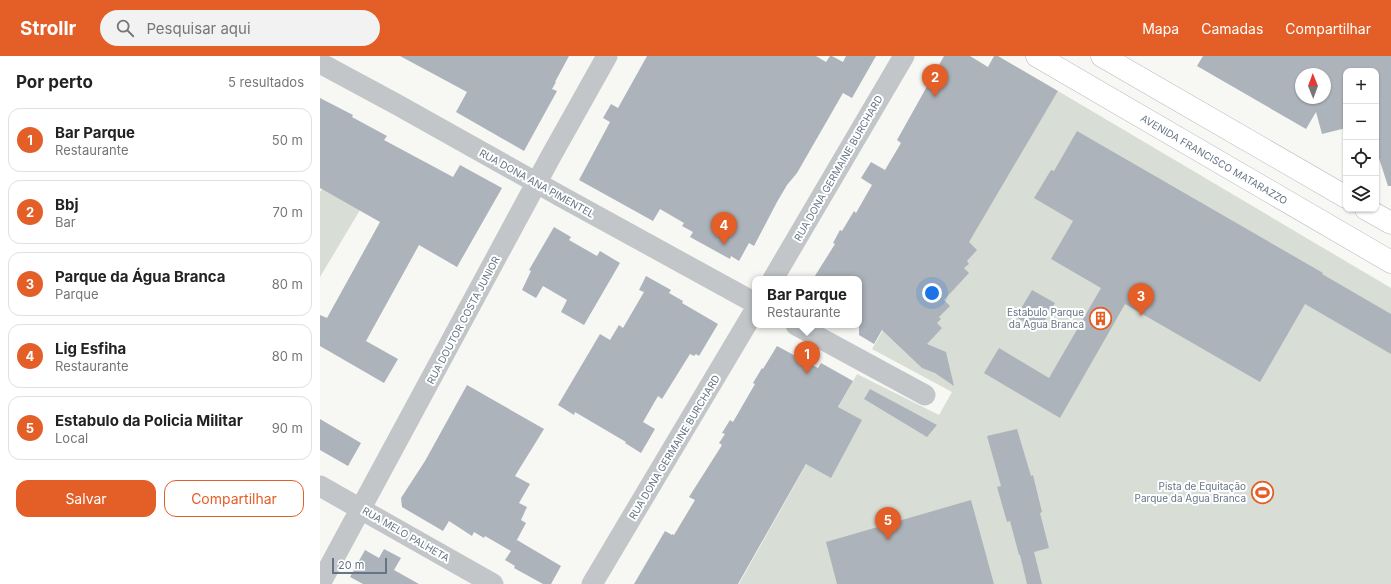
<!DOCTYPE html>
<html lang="pt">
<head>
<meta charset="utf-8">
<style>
  :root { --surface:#fff; --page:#f2f2f2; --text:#222; --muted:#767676; --line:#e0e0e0; --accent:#e45e27 }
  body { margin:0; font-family:Inter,sans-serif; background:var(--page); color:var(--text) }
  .controls { position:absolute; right:12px; top:12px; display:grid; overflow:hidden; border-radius:8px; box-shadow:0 1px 3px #0004 }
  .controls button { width:36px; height:36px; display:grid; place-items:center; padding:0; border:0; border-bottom:1px solid var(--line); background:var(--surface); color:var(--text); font:20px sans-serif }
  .compass { position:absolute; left:975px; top:12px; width:36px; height:36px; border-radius:50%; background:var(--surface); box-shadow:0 1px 3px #0004; rotate:359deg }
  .scale { position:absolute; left:12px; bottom:10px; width:55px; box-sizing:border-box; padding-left:4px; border:2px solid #667585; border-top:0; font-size:11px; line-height:14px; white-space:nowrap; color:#667585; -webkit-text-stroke:3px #fff; paint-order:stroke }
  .you { position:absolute; left:612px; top:237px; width:14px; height:14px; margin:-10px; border:3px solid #fff; border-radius:50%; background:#1a73e8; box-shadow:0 0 0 6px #1a73e833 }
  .badge { display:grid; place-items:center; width:26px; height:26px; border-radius:50%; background:var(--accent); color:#fff; font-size:13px; font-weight:700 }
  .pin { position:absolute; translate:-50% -33px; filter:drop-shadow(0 1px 2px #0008) }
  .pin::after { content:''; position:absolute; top:21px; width:14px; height:12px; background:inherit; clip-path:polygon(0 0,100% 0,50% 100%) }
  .popup { position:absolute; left:432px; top:220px; width:110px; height:52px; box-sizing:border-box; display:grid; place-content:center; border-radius:8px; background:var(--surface); filter:drop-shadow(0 1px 3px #0005); font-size:13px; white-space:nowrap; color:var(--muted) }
  .popup b { font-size:15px; color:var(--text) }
  .popup::after { content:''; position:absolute; left:50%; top:100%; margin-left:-8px; border:8px solid transparent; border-top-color:var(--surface) }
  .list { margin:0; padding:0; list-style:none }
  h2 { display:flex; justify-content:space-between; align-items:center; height:52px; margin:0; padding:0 16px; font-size:17px }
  h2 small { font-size:13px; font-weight:400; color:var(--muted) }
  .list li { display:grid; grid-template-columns:26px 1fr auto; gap:12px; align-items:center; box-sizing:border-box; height:64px; margin:0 8px 8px; padding:0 8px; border:1px solid var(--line); border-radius:12px }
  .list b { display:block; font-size:15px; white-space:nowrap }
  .list p { margin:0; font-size:13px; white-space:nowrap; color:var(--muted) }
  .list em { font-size:13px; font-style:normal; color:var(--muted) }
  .actions { display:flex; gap:8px; padding:12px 16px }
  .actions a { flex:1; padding:9px 0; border:1px solid var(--accent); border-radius:12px; text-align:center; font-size:14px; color:var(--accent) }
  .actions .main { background:var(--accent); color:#fff }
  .icon { flex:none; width:22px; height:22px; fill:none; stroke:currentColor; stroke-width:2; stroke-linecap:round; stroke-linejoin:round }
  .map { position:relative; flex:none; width:1071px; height:528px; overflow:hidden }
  header { display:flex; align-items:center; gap:24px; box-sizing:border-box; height:56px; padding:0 20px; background:var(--accent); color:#fff }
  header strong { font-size:19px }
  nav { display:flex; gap:22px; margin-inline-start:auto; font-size:14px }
  .search { width:280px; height:36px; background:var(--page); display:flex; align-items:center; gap:10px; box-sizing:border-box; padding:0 14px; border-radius:22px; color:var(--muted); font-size:15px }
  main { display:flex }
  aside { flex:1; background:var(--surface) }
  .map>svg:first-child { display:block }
  .green { fill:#d8ded5 }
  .building { fill:#adb3ba; fill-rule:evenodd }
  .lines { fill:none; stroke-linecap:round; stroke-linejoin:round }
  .primary-casing { stroke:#b5b9bd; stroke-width:23 }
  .street { stroke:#c2c6c9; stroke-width:21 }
  .primary { stroke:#fff; stroke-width:22 }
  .labels { text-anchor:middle; stroke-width:4; stroke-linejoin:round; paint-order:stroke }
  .street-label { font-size:10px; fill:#667585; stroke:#fff }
  .poi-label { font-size:10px; fill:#667585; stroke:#fff; text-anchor:end }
</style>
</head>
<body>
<header>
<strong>Strollr</strong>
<div class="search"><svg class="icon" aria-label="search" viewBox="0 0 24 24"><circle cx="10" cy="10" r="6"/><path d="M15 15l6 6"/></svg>Pesquisar aqui</div>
<nav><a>Mapa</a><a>Camadas</a><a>Compartilhar</a></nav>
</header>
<main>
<aside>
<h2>Por perto<small>5 resultados</small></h2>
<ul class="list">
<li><span class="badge">1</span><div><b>Bar Parque</b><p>Restaurante</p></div><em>50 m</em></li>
<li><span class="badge">2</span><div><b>Bbj</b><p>Bar</p></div><em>70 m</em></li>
<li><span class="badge">3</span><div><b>Parque da Água Branca</b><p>Parque</p></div><em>80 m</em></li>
<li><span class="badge">4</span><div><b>Lig Esfiha</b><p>Restaurante</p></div><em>80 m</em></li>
<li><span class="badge">5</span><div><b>Estabulo da Policia Militar</b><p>Local</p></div><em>90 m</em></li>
</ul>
<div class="actions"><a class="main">Salvar</a><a>Compartilhar</a></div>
</aside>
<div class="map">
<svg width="1071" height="528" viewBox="0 0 1071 528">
  <rect width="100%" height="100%" fill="#f7f7f4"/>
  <path class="green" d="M738,35l333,197v296h-652l118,-210 82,41 13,-23 -80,-43 81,-138 25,14z
    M2,133l38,21 -40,67v-85z"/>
  <path class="building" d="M80,0h169l-14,26h1l-4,7 5,2 -33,60 -68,-39 11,-20z
    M327,0h169l10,6 4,-6h2l11,6 3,-6h30l-24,42 -9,-5 -46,80 -10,12 -10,17 -23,44 -5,-3 -10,18 -8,-5 -1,3 -40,-22 3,-5 -11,-6 2,-3 -24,-14 -7,12 -74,-41 31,-58 -7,-4 8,-14 7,4z
    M624,0h26l18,11 6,-11h4l60,35 -89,151 8,8 -10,11 2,3 -5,4 5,5 -25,27 6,6 -11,11 2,2 -4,4 5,5 -15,16 19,8 8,34 -19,-13 -13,-5 -40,-38 -8,14 -15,-9v-56h-46l22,-35 -2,-1 7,-13 2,1 12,-20 2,2 16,-28 -11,-7 10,-16 14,8 16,-27 -4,-3z
    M883,0h188v130h-3l-12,-37v-78h-30v57l-24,6 -6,-22 -10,17 -109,-63zM981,18h24v24h-24z
    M0,42l33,17 -1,2 35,19 -3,4 69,37 7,-12 42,23 -45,79 -38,-22 -53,96 32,18 -14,24 -64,-37v-31l7,3 53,-96 -60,-34z
    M757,75l246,142 -1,1 69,40v40l-86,-50 -45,78 -135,-78 -65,114 -76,-45 15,-25 50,30 52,-90 -50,-29 22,-38 -39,-23 17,-28 3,1z
    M234,171l17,10 -2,3 28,16 3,-5 20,12 -36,62 -23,-13 6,-12 -24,-14 -7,12 -14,-8 9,-19 -2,-1z
    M326,220l25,14 -2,3 14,8 -1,2 36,21 -19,32 -3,-2 -2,2 -4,-2 -28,45 -4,-3 -15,26 12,7 -14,24 -16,-10 1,-1 -51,-30 -1,3 -16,-10 42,-71 10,6 9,-15 4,3 21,-36 -5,-2z
    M712,234l23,13 -16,27 -23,-13z
    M457,290l41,22 3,-5 32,18 -15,26 24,13 -31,58 -25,-14 -68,120h-104l31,-53 7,4v-1l2,1 21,-35 -6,-3 33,-52 -3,-2 6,-9 -3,-1 8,-13 3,2 22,-38 -2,-1 9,-15 1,1z
    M147,329l77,44 -29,47 15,8 -11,19 8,4 -6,13 5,3 -13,24 4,-7 44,26 -10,18h-8l-29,-16 1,-2 -10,-6 6,-9 -26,-15 -1,2 -10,-6 -2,4 -23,-15 -6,10 -41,-24 -1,-9 24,-37z
    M550,333l67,36 -10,12 -63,-38z
    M0,363l41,24 -13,23 -28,-16z
    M697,373l14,47 2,-1 9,37 -2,1 9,35 -15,4 8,32h-15l-7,-29h-1l-9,-34 -3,1 -10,-35 4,-1 -14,-50z
    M651,444l23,84h-157l-11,-42z
    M64,493l17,9 -7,12 25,14h-56l-13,-7 15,-27 14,8z"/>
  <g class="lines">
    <defs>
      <g id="primary">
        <path id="s1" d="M717,0l354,206"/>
        <path d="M782,0l244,141"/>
        <path d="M1046,153l25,14"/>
      </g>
    </defs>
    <use href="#primary" class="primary-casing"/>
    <path class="street" d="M0,7l76,41 166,93 193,106
      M453,223l131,-223
      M476,269l129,70
      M0,430l173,98
      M0,528l231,-428 56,-100
      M272,528l163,-274"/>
    <use href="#primary" class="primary"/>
  </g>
  <defs>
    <symbol id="building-ring" viewBox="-11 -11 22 22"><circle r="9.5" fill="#fff" stroke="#e45e27" stroke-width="1.5"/><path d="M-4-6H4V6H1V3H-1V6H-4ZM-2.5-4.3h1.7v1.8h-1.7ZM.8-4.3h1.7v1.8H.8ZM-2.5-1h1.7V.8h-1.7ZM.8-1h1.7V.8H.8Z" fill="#e45e27"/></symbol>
    <symbol id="stadium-ring" viewBox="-11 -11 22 22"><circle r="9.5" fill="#fff" stroke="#e45e27" stroke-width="1.5"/><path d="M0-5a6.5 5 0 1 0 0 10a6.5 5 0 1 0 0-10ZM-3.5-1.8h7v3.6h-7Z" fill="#e45e27"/></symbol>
  </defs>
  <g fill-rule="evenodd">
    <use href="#building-ring" x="768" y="250" width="25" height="25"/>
    <use href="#stadium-ring" x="930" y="424" width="25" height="25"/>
  </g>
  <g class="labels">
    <g class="street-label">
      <text dy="4" stroke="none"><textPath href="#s1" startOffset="205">AVENIDA FRANCISCO MATARAZZO</textPath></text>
      <text transform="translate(518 112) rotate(-60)" y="4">RUA DONA GERMAINE BURCHARD</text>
      <text transform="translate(217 127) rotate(29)" y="4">RUA DONA ANA PIMENTEL</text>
      <text transform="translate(143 264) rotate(-62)" y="4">RUA DOUTOR COSTA JUNIOR</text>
      <text transform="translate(354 391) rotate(-59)" y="4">RUA DONA GERMAINE BURCHARD</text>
      <text transform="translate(86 478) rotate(30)" y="4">RUA MELO PALHETA</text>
    </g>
    <g class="poi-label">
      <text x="764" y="260">Estabulo Parque<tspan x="764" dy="12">da Agua Branca</tspan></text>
      <text x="926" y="434">Pista de Equitação<tspan x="926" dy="12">Parque da Agua Branca</tspan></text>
    </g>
  </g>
</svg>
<div class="controls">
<button>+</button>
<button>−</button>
<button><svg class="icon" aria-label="locate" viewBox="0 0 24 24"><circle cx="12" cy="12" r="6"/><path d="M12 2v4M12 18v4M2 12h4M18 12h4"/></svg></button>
<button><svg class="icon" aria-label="layers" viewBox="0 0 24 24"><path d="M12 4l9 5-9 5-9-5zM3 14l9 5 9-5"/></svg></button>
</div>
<svg class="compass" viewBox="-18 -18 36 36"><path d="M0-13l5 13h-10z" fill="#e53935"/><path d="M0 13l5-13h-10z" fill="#767676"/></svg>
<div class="scale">20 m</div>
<div class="you"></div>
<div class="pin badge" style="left:487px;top:318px">1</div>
<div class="popup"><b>Bar Parque</b>Restaurante</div>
<div class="pin badge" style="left:615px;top:41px">2</div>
<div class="pin badge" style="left:821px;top:260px">3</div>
<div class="pin badge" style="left:404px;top:189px">4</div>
<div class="pin badge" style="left:568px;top:484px">5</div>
</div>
</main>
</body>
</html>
